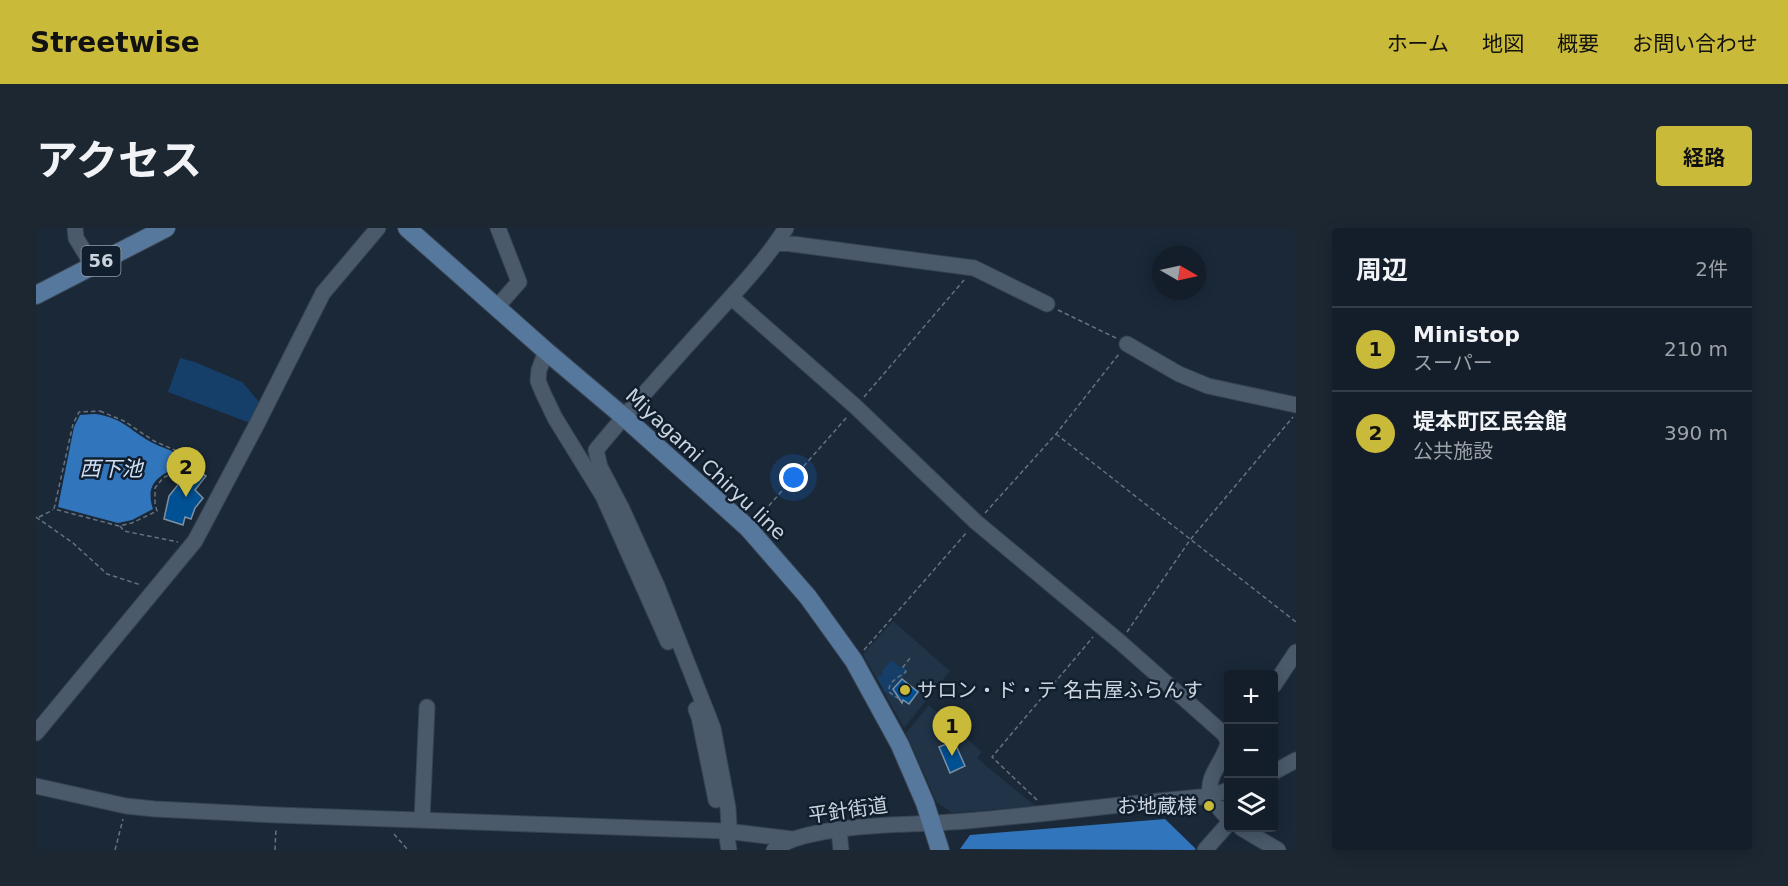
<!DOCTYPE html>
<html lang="ja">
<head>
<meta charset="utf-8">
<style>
  :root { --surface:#141e2a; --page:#1d2732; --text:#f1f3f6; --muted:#9da2a8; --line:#333c47; --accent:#caba3a }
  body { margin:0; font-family:"DejaVu Sans","Noto Sans JP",sans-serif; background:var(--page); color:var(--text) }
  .controls { position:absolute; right:18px; bottom:18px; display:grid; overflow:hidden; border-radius:6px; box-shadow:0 3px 15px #0003 }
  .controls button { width:54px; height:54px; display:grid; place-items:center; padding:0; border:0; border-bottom:2px solid var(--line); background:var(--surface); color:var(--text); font:30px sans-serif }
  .compass { position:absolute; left:1116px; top:18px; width:54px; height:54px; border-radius:50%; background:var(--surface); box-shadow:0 3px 15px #0003; rotate:99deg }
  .you { position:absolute; left:758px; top:250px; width:21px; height:21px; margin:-15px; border:4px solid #fff; border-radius:50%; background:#1a73e8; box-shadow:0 0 0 9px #1a73e833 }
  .badge { display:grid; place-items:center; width:39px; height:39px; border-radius:50%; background:var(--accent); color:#111; font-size:20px; font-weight:700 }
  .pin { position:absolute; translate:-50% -50px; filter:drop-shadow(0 2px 3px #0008) }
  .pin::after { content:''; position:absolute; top:32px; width:21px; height:18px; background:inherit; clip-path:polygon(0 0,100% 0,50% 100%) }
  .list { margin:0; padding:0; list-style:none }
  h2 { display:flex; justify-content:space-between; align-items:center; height:78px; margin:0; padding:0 24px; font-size:26px }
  h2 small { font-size:20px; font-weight:400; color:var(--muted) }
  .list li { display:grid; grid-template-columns:39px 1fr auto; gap:18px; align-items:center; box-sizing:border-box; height:84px; padding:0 24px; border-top:2px solid var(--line) }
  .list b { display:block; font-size:22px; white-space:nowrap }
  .list p { margin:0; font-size:20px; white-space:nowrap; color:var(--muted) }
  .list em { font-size:20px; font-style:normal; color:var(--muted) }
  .icon { flex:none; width:33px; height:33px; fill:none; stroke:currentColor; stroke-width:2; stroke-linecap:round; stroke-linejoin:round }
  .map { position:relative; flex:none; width:1260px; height:622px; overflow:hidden; border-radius:6px }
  header { display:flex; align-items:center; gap:36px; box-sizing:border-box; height:84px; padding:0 30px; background:var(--accent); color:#111 }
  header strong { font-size:28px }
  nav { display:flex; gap:33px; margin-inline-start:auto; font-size:21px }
  .intro { display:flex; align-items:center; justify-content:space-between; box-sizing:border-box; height:144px; padding:0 36px }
  h1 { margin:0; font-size:42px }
  .button { padding:15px 27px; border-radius:6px; background:var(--accent); color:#111; font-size:21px; font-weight:700 }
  main { display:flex; gap:36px; padding:0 36px }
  aside { flex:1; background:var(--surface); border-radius:6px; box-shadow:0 3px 15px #0003 }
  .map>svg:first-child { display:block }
  .built { fill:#203347 }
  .green { fill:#153e68 }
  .water { fill:#3175bc }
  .building { fill:#005194; stroke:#7f90a3; stroke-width:1.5 }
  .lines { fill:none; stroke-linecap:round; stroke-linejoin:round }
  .minor-casing { stroke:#384351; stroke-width:17 }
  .major-casing { stroke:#384351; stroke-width:20 }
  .path { stroke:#66727f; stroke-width:1.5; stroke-dasharray:4.5 3; stroke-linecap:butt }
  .minor { stroke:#4a5a6b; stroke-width:15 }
  .major { stroke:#57789d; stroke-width:18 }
  .poi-dot { fill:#caba3a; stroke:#111e2d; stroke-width:2 }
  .labels { text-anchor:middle; stroke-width:5; stroke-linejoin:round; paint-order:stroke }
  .shield { fill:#111e2d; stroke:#939da9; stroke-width:1.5 }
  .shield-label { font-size:18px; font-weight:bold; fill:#cbd4de }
  .street-label { font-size:20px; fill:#cbd4de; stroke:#111e2d }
  .poi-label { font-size:20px; fill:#cbd4de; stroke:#111e2d; text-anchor:start }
  .water-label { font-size:21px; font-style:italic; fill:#d0e0f4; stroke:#111e2d }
</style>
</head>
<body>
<header>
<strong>Streetwise</strong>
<nav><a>ホーム</a><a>地図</a><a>概要</a><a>お問い合わせ</a></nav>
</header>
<div class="intro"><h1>アクセス</h1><a class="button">経路</a></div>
<main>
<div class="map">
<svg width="1260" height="622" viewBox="0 0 1260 622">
  <rect width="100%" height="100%" fill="#1a2838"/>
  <path class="built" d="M857,393l57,50 -46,57 -41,-74z
    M893,477l53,47 -5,6 58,48 -82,7 -16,-10 -31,-70z"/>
  <path class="green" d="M144,130l15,4 47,20 19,22 -11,19 -82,-31z
    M855,432l9,7h5l2,4 -14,17 4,8 -2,3 -8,-7h-2l-8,-15 5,-2 1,-5z"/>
  <path class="water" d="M59,186c30,4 35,18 60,30 7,4 15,5 22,10l1,13c-21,9 -33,18 -25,42l-21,11 -14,3 -60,-16 16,-80 6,-12z
    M1129,591l31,30 -2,1 -234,-1 10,-14z"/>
  <path class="building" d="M156,239l14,9 -11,14 8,8 -8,10 -4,11 -6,-2 -2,8 -19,-6 5,-23z
    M866,451l16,13 -9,12 -6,-4 -1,3 -9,-14z
    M918,513l11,25 -15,7 -11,-26z"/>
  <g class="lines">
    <defs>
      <path id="minor" d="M39,0l1,10 17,28
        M741,14l197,26 73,36
        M695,69l125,110 120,115 144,120 104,92 4,7
        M461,79l22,-25 -21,-54
        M1091,116l52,30 29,12 88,19
        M510,123l-7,19 -1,11 5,12 12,25 48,78 65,146
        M1238,457l22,-33
        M660,481l3,8 17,83
        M0,505l159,-192 62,-117 66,-131 55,-65
        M1192,513c-1,18 -24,35 -17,55 2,7 12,16 17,23
        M1238,544l22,-12
        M0,558l90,20 29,3 121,6 450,16 66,8
        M386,592l5,-113
        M1205,600l37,22
        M803,602l2,20
        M693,622l-3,-19 3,-5 -1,-18 -15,-80 -56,-142 -35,-77 -22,-42 -4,-17c38,-46 77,-89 117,-133 25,-28 53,-57 73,-89
        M738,622c6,-4 13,-9 20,-11 55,-17 114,-13 172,-18 81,-7 163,-18 245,-25l17,-6
        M1169,622l23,-26"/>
      <path id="major" d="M371,0l139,123 78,66 124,111 60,69 46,64 46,84 25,58 15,47
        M0,67l130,-67"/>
    </defs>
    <use href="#minor" class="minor-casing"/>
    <use href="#major" class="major-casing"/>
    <path class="path" d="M1022,82l58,28
      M828,169l100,-117
      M64,183l24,10 30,20 23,10 3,3v15l-17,9 -8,10v16l2,7 -25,12 -13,3 -65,-17 19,-85 6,-12z
      M1020,206l240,188
      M949,285l71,-79 63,-80
      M0,289l37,26 34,31 34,11
      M3,289l14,-7
      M723,289l88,-100
      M84,298l4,5 54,11
      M1091,404l63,-92 103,-123
      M828,422l103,-118
      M863,471l-10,-7c-1,-11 9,-14 17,-20l-3,-5 8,-10
      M1001,572l-45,-43 101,-120
      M358,606l14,16
      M79,622l8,-31
      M239,622l1,-22
      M1260,622v-1"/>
    <use href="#minor" class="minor"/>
    <use href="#major" class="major"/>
  </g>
  <g class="poi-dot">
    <circle cx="869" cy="462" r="6"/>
    <circle cx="1173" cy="578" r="6"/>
  </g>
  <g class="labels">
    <rect class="shield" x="45.5" y="18" width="39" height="30" rx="4.5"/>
    <g class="shield-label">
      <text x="65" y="39">56</text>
    </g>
    <g class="street-label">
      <text transform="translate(670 236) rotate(43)" y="7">Miyagami Chiryu line</text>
      <text transform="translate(812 582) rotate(-8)" y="7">平針街道</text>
    </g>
    <g class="poi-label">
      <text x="881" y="469">サロン・ド・テ 名古屋ふらんす</text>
      <text x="1161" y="585" text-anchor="end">お地蔵様</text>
    </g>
    <g class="water-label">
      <text x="75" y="248">西下池</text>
    </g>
  </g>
</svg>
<div class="controls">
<button>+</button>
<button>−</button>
<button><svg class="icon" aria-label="layers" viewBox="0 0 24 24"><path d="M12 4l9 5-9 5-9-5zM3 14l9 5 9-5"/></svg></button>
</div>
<svg class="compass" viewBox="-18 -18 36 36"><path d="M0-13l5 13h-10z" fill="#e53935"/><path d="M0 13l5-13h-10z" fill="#9da2a8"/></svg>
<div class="you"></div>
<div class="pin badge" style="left:916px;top:528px">1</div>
<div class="pin badge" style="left:150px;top:269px">2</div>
</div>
<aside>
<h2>周辺<small>2件</small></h2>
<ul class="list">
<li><span class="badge">1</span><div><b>Ministop</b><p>スーパー</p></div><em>210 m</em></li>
<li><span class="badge">2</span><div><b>堤本町区民会館</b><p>公共施設</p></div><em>390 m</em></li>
</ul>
</aside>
</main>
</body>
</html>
